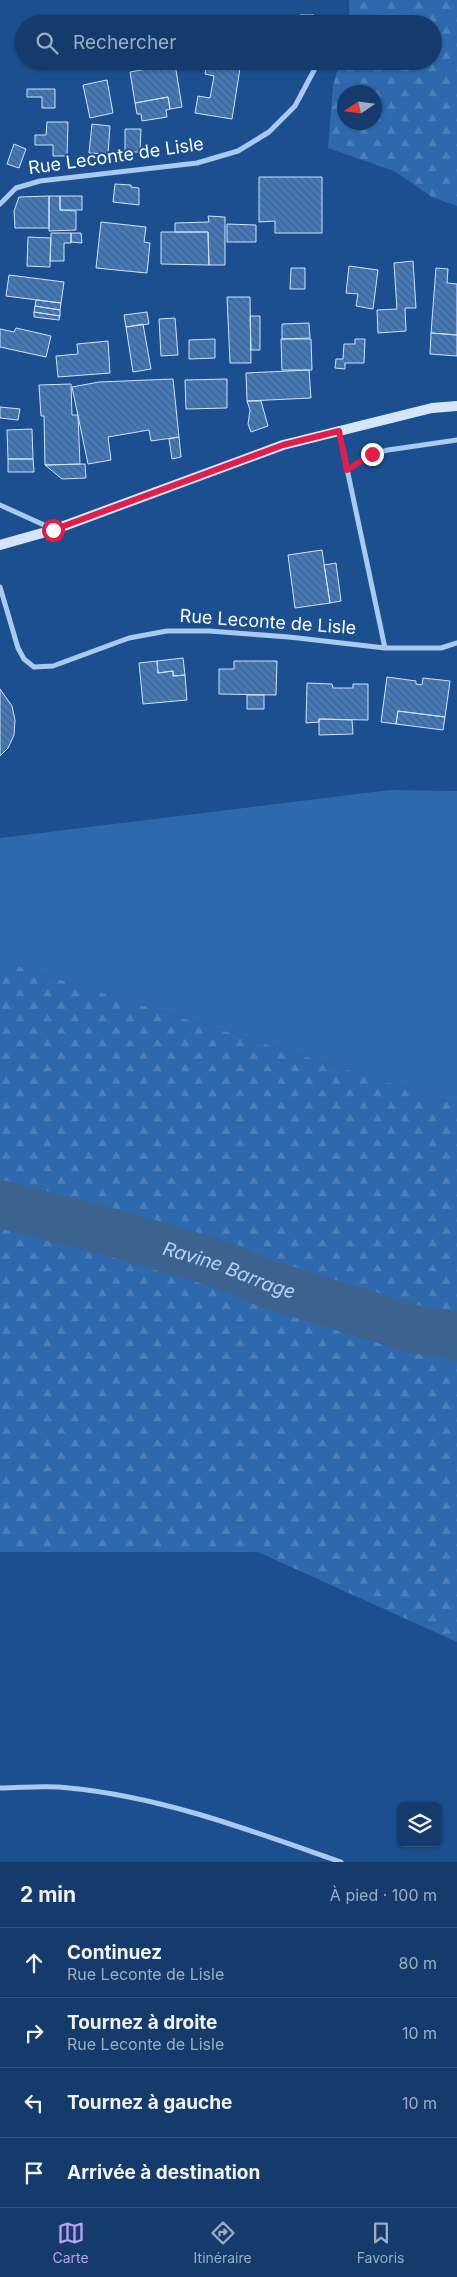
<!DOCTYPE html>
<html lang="fr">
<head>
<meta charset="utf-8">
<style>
  :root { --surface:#143b6b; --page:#1d4271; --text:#f1f3f6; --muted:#9dadc1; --line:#33557e; --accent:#bca0f2 }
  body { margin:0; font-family:Inter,sans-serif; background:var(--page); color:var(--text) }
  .controls { position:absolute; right:15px; bottom:15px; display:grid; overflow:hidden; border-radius:8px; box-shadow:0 1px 4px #0004 }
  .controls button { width:45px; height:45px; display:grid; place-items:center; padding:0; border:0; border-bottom:1px solid var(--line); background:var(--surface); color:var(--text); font:25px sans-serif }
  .compass { position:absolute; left:337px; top:85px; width:45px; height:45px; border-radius:50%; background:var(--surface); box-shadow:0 1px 4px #0004; rotate:257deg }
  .stop { position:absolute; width:15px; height:15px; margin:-11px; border:4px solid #e11d48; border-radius:50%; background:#fff }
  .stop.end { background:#e11d48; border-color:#fff; box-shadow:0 1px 5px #0008 }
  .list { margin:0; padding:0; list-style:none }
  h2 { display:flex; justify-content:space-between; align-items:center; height:65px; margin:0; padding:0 20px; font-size:21px }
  h2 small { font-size:16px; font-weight:400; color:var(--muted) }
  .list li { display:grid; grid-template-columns:32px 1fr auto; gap:15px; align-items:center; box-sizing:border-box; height:70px; padding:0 20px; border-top:1px solid var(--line) }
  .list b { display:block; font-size:19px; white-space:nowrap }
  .list p { margin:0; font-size:16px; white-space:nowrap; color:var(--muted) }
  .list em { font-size:16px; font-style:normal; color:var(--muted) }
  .icon { flex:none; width:28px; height:28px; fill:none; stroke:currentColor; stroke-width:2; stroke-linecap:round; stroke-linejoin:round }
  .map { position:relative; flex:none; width:457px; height:1862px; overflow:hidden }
  .search { position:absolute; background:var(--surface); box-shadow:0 1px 4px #0004; left:15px; right:15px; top:15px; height:55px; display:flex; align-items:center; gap:12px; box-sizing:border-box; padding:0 18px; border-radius:28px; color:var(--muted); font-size:19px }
  .sheet { height:345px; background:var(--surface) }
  nav { display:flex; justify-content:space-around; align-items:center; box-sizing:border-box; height:70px; border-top:1px solid var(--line); background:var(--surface); font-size:14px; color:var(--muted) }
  nav a { display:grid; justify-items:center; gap:2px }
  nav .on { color:var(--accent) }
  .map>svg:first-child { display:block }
  .green { fill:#2e69ad }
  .forest { fill:url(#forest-firs); fill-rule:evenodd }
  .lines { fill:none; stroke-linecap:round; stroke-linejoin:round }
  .river { stroke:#3c6290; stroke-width:48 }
  .building { fill:url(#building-back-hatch); stroke:#cfe3fa }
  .street { stroke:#a9c9ee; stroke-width:5 }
  .secondary { stroke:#d6e6fa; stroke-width:10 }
  .route { stroke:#e11d48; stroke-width:6 }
  .labels { text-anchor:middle; stroke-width:4; stroke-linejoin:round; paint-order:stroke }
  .street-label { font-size:18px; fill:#fff; stroke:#1b4f8f }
  .water-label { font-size:19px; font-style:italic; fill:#b5d3f5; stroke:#1b4f8f }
</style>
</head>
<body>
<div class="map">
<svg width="457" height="1862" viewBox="0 0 457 1862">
  <defs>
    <pattern id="forest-firs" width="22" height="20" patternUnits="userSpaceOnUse" patternTransform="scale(1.25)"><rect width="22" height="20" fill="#2e69ad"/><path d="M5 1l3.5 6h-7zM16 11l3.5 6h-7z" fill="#4d80b9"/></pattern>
    <pattern id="building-back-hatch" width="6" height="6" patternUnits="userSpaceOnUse" patternTransform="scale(1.25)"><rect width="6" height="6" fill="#4478b7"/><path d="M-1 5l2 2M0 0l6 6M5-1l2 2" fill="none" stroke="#486282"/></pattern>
  </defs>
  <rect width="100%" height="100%" fill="#1b4f8f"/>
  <path class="green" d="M390,790l67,1v313l-457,-143v-123z"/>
  <path class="forest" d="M349,0h108v206l-25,-9 -38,-26 -66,-23 5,-62 7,-25h93v-37h-83zM344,92h30v30h-30z
    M0,961l457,143v538l-199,-90h-258z"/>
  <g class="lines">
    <path class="river" id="s1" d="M0,1204l114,29 103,30 51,21 146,45 43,8"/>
  </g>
  <path class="building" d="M300,15h14l1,9h-14z
    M278,16h20v8h-20z
    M207,61l34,1 -9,57 -37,-6 3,-17 12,2 4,-22 -9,-2z
    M259,61h39v2h-39z
    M175,64l7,43 -12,2 -2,-12 -33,6 -5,-31z
    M107,80l6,33 -23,5 -7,-33z
    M27,89h28v19h-13v-11h-15z
    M168,97l2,12 -4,1 1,7 -25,4 -1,-7h-4l-2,-11z
    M47,122h21l-1,34h-14v-11h-18v-10h11z
    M92,124l18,2 -2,28 -19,-1z
    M125,129h16l-1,23h-15z
    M14,144l12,5 -7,19 -12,-4z
    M259,177h63v56h-47v-12l-16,1z
    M115,184l16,1v2l8,1v17l-26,-3z
    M49,196v32h-34l-1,-17 5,-14z
    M49,196h11v14l16,1v19l-27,1z
    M60,196h22v14h-22z
    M208,216l17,1v48h-16l-1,-33h-33v-9l34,-1z
    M101,222l45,5 -2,15 6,1 -3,30 -51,-5z
    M227,224l29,1v17h-29z
    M161,232h47l1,33 -48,-1z
    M51,233h20v10h-7v18h-14z
    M71,233h10l1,10 -11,-1z
    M28,237l23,1 -1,29 -23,-1z
    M413,261l3,47h-11l1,23 -28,2 -1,-23 20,-1 -3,-46z
    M349,266l29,4 -5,39 -17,-3 2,-12 -12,-1z
    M291,268h14v21h-15z
    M436,268l12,1 -1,14 10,1v51l-26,-2z
    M9,275l55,7 -3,21 -55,-7z
    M227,297h23l1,66h-21z
    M36,300l25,3 -1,7 -25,-4z
    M35,306l25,4v6l-26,-4z
    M34,312l26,4 -1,4 -25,-3z
    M147,312l2,12 -23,3 -2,-12z
    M250,316h10v34h-9z
    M175,318l3,37 -17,1 -2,-37z
    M309,323l1,15 -28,1v-15z
    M143,324l8,45 -18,3 -7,-45z
    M16,328l35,8 -5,21 -46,-10v-18l14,3z
    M431,333l26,2v21l-27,-2z
    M215,339v19l-26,1v-19z
    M281,339h30l1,31h-30z
    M355,339h10l-1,24h-19v6l-10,-1 1,-9h7l1,-15h11z
    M108,341l2,32 -52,4 -2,-21 22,-2 -1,-10z
    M309,370l2,28 -64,3 -1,-28z
    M173,379l6,58 -28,4 -2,-11 -41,7 3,23 -23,4 -16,-77 27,-5z
    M227,379v29l-41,1 -1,-29z
    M71,384l1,31h6l2,49 -35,1 -1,-49h-3l-2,-31z
    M247,401h14l7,25 -17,6 -3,-8 2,-14z
    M0,407l20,2 -2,11 -18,-2z
    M32,429l1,30h-25l-1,-29z
    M179,437l2,20 -9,2 -3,-20z
    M8,459h25l1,13h-26z
    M85,464l1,14 -24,1 -17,-14z
    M322,550l8,53 -35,5 -7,-53z
    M336,563l5,38 -11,2 -6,-38z
    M183,658l2,17 -12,1v-5l-15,2 -1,-12z
    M157,661l1,12 15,-2v5l12,-1 2,25 -44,4 -4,-41z
    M234,661h43l-1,34 -57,-1v-25h15z
    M387,677l29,4v3l6,1 1,-7 27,3 -5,36 -47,-6 -2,13 -15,-2z
    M307,683l25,1 1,4h20v-4h15v36l-49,-1v3l-13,1z
    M0,689l12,17 3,14 -1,15 -6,13 -8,8z
    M247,695h17v14h-17z
    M398,711l47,6 -2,13 -47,-6z
    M319,719l33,1 1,14 -34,1z"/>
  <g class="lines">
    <path class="street" d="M0,204l16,-16 24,-7 157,-18 41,-12 31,-19 26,-26 24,-45
      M339,431l46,217
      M347,470l25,-16 16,-4 69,-10
      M0,505l53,24
      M0,587l18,61 6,11 10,8 19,-1 76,-28 38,-7h42l80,6 96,11h56l16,-5
      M0,1788c23,0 46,-3 69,0 94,9 183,43 272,74"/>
    <path class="secondary" d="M0,545l53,-15 230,-85 149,-37 25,-2"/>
  </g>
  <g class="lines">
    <path class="route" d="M53,530l230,-85 56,-14 8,39 25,-16"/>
  </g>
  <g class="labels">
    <g class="street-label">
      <text transform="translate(116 156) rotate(-8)" y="6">Rue Leconte de Lisle</text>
      <text transform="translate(268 622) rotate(4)" y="6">Rue Leconte de Lisle</text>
    </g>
    <g class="water-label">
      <text dy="7" stroke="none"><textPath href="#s1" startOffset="239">Ravine Barrage</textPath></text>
    </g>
  </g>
</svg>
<div class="controls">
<button><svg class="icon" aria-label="layers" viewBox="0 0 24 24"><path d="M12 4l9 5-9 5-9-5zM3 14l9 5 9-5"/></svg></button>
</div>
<svg class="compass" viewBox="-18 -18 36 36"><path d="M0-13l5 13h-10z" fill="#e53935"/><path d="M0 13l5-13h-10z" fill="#9dadc1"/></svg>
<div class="stop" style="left:53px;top:530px"></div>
<div class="stop end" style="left:372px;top:454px"></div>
<div class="search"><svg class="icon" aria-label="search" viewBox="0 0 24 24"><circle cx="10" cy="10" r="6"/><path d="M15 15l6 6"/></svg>Rechercher</div>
</div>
<section class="sheet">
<h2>2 min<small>À pied · 100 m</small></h2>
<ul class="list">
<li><svg class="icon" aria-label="ahead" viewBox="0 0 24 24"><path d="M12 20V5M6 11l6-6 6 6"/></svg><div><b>Continuez</b><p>Rue Leconte de Lisle</p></div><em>80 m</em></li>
<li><svg class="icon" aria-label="right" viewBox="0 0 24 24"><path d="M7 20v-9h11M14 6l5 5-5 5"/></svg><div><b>Tournez à droite</b><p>Rue Leconte de Lisle</p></div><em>10 m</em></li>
<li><svg class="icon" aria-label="left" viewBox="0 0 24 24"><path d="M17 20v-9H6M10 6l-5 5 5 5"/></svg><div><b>Tournez à gauche</b></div><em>10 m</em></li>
<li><svg class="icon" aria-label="arrive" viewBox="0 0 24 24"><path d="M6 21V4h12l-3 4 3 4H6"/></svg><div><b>Arrivée à destination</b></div></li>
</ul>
</section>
<nav>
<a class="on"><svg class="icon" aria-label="map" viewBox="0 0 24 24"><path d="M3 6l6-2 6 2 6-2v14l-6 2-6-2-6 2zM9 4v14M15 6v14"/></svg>Carte</a>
<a><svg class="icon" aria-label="directions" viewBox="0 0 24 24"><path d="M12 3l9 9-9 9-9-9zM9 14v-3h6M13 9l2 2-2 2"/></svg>Itinéraire</a>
<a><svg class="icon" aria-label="saved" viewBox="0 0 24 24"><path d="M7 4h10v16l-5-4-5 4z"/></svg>Favoris</a>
</nav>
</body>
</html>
